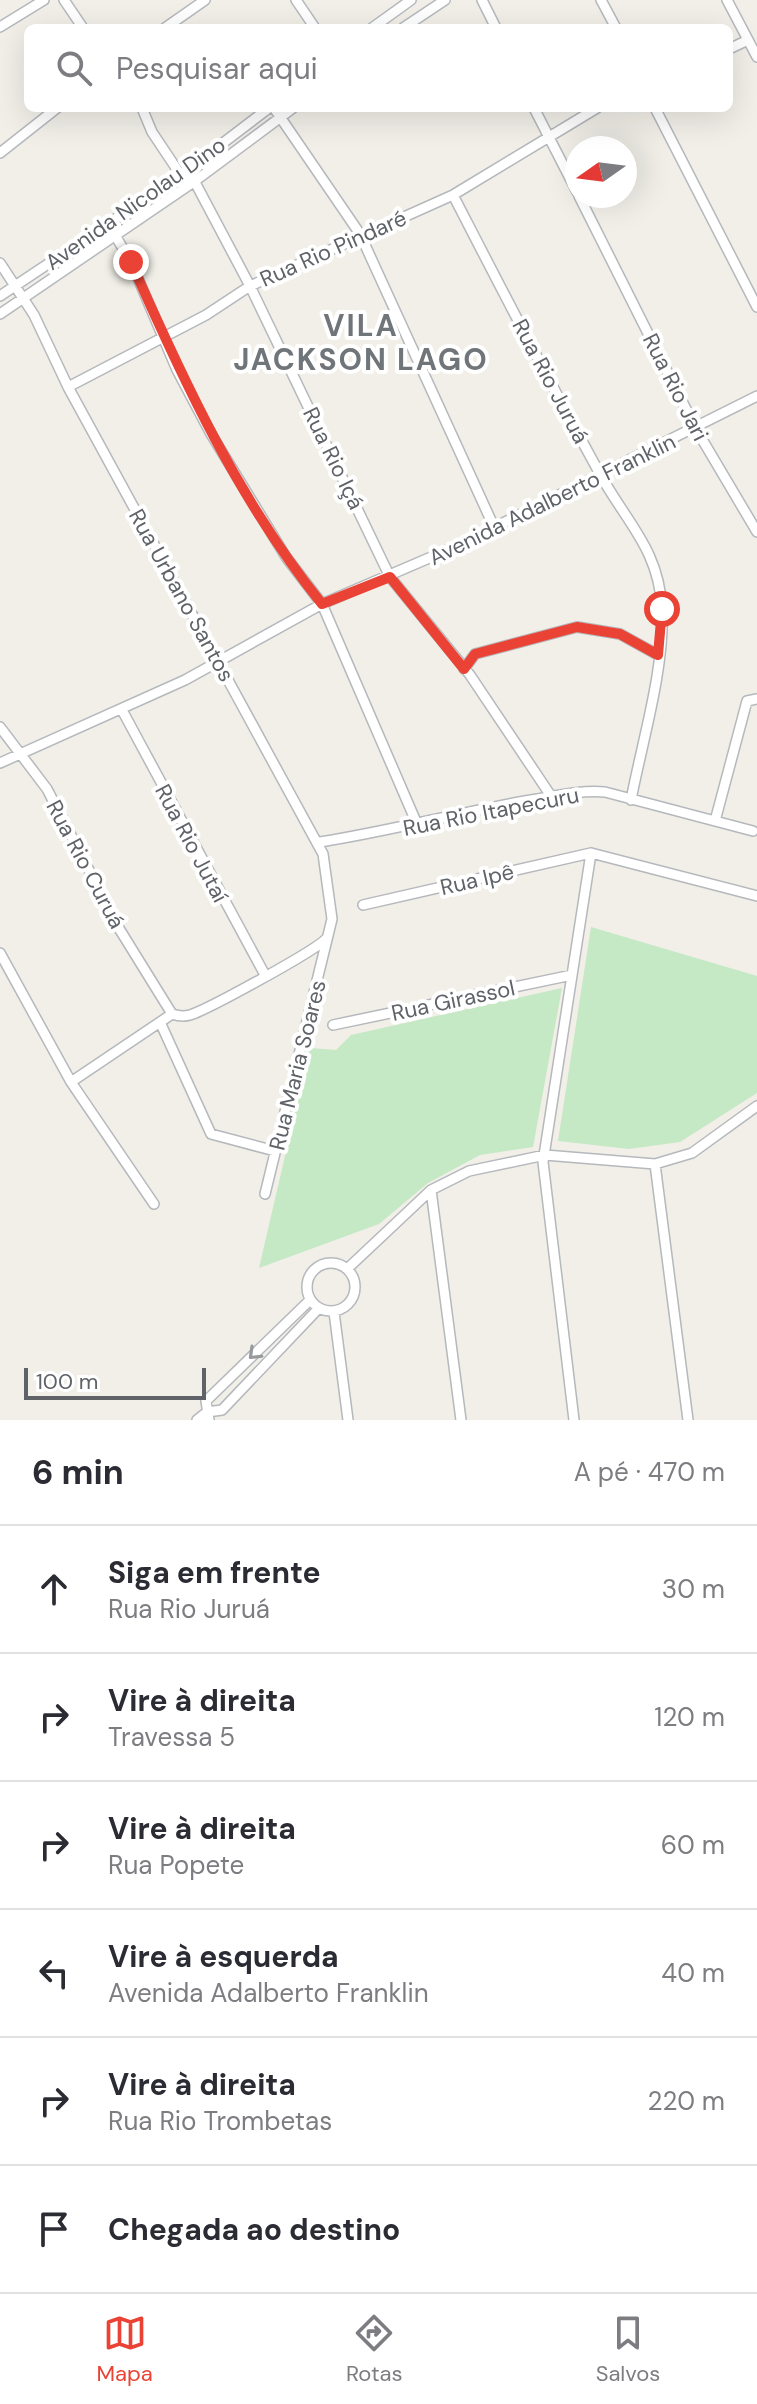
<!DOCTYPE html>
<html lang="pt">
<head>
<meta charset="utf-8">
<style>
  :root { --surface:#fff; --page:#f7f7f7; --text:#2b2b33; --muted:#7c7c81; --line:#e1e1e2; --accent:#ea4335 }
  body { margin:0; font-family:"DM Sans",sans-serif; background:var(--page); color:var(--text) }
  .compass { position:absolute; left:565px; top:136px; width:72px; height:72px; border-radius:50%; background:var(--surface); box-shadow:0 8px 32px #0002; rotate:256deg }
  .scale { position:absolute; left:24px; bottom:20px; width:182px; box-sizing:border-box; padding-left:8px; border:4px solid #5f6368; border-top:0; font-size:22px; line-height:28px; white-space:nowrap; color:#5f6368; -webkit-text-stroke:6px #fff; paint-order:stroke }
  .stop { position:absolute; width:24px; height:24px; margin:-18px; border:6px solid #ea4335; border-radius:50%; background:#fff }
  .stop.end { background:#ea4335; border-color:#fff; box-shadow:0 2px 8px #0008 }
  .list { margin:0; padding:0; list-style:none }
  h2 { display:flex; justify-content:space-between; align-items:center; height:104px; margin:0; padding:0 32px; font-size:34px }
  h2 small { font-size:26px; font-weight:400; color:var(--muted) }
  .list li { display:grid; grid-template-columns:52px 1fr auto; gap:24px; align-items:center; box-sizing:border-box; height:128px; padding:0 32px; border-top:2px solid var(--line) }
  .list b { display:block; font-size:30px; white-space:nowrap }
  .list p { margin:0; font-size:26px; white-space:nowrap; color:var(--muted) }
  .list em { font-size:26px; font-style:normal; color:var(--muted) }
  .icon { flex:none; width:44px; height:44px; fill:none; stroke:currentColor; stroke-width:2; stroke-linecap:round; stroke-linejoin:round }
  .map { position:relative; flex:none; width:757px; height:1420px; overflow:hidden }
  .search { position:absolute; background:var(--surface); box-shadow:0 8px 32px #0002; left:24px; right:24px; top:24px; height:88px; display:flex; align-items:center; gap:20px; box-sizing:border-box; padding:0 28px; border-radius:12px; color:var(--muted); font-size:30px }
  .sheet { height:872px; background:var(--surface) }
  nav { display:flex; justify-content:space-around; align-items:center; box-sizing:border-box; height:112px; border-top:2px solid var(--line); background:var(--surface); font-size:22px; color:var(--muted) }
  nav a { display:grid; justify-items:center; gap:4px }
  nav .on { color:var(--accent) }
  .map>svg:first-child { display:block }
  .green { fill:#c5e8c5 }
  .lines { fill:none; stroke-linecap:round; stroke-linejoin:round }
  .street-casing { stroke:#b5b8bc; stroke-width:12 }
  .street { stroke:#fff; stroke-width:9 }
  .oneway { stroke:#979a9d }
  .route { stroke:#ea4335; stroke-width:10 }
  .labels { text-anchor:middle; stroke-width:8; stroke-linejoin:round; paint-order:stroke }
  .street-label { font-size:22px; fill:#5f6368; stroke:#fff }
  .district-label { font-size:30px; font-weight:bold; letter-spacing:2px; fill:#70757a; stroke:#fff }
</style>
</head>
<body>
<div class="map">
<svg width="757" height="1420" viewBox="0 0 757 1420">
  <rect width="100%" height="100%" fill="#f1efe8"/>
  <path class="green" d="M591,927l166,49v117l-77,49 -51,7 -71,-8z
    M562,988l-29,159 -53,8 -52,28 -49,41 -120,44 51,-220 26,2 15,-15z"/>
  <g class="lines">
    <defs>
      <path id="street" d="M64,0l19,28
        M296,0l19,28
        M482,0l14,28
        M601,0l15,28
        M727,0l30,57
        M0,27l44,-27
        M165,28l40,-28
        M372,28l39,-28
        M403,28l42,-28
        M729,49l19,-9
        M142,108l10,24 32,48
        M274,108l86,126 134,293
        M534,108l43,84
        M655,108l102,199
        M0,153l57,-45
        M188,169l62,117 140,291 80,98 81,121
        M453,195c48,93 96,187 147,279 26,48 59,75 62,135 3,59 -20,133 -31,191
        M579,196l117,233 61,103
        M109,225l22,37 46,108 34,64 75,123 36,47 95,220
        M0,263l34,52 34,72 255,467 9,65 -67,275
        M0,296l181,-121 88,-67
        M0,314l195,-133 98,-73
        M68,387l138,-72 44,-29 203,-91 144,-87
        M464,669l11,-15 102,-27 43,7 38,21
        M122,710l143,265
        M0,727l47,62 73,141 52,84c6,2 11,3 18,1 17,-5 127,-65 137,-77
        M0,763l185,-83 137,-76 135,-58 300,-150
        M715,821l32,-120 10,-2
        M320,842c71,-11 140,-30 211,-42 25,-4 48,-10 74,-8l148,39
        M363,905l228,-52 166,43
        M0,953l71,129 83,122
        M160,1022l51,112 64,17
        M333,1025l239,-50
        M71,1082l101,-68
        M655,1164l33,256
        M431,1190l30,230
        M307 1287a24 24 0 1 1 48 0a24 24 0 1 1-48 0Z
        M347,1269l84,-79 38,-19 76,-16 110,9 37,-11 65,-47
        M334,1312l14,108
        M207,1412l15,-2 97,-102
        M197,1420l10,-8
        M209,1420l-3,-19 104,-101
        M574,1420l-31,-258 48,-309"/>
    </defs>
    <use href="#street" class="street-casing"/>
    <use href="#street" class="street"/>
  </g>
  <defs><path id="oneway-chevron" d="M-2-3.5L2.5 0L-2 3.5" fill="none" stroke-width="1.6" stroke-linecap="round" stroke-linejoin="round" transform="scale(2)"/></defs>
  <use class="oneway" href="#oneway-chevron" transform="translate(254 1354) rotate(136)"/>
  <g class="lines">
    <path class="route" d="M131,262c53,120 108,239 191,342l68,-27 74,92 11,-15 102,-27 43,7 38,21 4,-46"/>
  </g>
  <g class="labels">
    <g class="street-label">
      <text transform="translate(135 203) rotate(-35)" y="8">Avenida Nicolau Dino</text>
      <text transform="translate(333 248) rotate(-24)" y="8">Rua Rio Pindaré</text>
      <text transform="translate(551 381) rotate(62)" y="8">Rua Rio Juruá</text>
      <text transform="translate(676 387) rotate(63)" y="8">Rua Rio Jari</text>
      <text transform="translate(334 458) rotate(64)" y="8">Rua Rio Içá</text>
      <text transform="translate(552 499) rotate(-26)" y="8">Avenida Adalberto Franklin</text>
      <text transform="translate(182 595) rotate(61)" y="8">Rua Urbano Santos</text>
      <text transform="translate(491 811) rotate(-11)" y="8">Rua Rio Itapecuru</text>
      <text transform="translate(192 843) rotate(62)" y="8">Rua Rio Jutaí</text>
      <text transform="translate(86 864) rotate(62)" y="8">Rua Rio Curuá</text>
      <text transform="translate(477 879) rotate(-13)" y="8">Rua Ipê</text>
      <text transform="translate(453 1000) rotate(-12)" y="8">Rua Girassol</text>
      <text transform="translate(297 1065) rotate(-76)" y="8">Rua Maria Soares</text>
    </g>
    <g class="district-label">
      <text x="361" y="336">VILA<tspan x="361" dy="34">JACKSON LAGO</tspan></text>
    </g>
  </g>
</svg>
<svg class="compass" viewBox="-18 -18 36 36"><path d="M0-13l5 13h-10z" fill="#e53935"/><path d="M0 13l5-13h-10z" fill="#7c7c81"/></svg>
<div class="scale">100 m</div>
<div class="stop" style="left:662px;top:609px"></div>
<div class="stop end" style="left:131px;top:262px"></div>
<div class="search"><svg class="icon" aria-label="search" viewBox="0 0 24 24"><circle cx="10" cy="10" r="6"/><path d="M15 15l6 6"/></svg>Pesquisar aqui</div>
</div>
<section class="sheet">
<h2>6 min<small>A pé · 470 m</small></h2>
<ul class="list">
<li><svg class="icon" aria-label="ahead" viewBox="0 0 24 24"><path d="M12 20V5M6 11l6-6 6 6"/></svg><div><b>Siga em frente</b><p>Rua Rio Juruá</p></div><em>30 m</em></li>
<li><svg class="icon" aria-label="right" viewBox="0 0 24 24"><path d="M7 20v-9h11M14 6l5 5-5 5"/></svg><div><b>Vire à direita</b><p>Travessa 5</p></div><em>120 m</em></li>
<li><svg class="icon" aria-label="right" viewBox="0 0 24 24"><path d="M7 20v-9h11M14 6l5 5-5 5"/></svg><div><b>Vire à direita</b><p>Rua Popete</p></div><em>60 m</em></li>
<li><svg class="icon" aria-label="left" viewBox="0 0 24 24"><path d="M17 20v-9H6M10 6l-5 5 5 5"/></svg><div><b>Vire à esquerda</b><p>Avenida Adalberto Franklin</p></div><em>40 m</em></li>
<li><svg class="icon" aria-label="right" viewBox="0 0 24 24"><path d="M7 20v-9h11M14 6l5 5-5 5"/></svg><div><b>Vire à direita</b><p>Rua Rio Trombetas</p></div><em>220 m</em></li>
<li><svg class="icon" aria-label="arrive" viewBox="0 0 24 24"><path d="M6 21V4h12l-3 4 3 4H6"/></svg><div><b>Chegada ao destino</b></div></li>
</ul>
</section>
<nav>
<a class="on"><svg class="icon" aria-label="map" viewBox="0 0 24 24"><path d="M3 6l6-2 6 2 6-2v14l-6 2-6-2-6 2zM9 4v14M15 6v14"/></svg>Mapa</a>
<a><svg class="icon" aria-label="directions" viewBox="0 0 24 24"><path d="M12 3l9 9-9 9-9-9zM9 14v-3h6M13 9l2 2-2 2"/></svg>Rotas</a>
<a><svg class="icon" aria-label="saved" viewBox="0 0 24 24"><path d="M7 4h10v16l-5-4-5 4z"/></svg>Salvos</a>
</nav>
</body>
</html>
